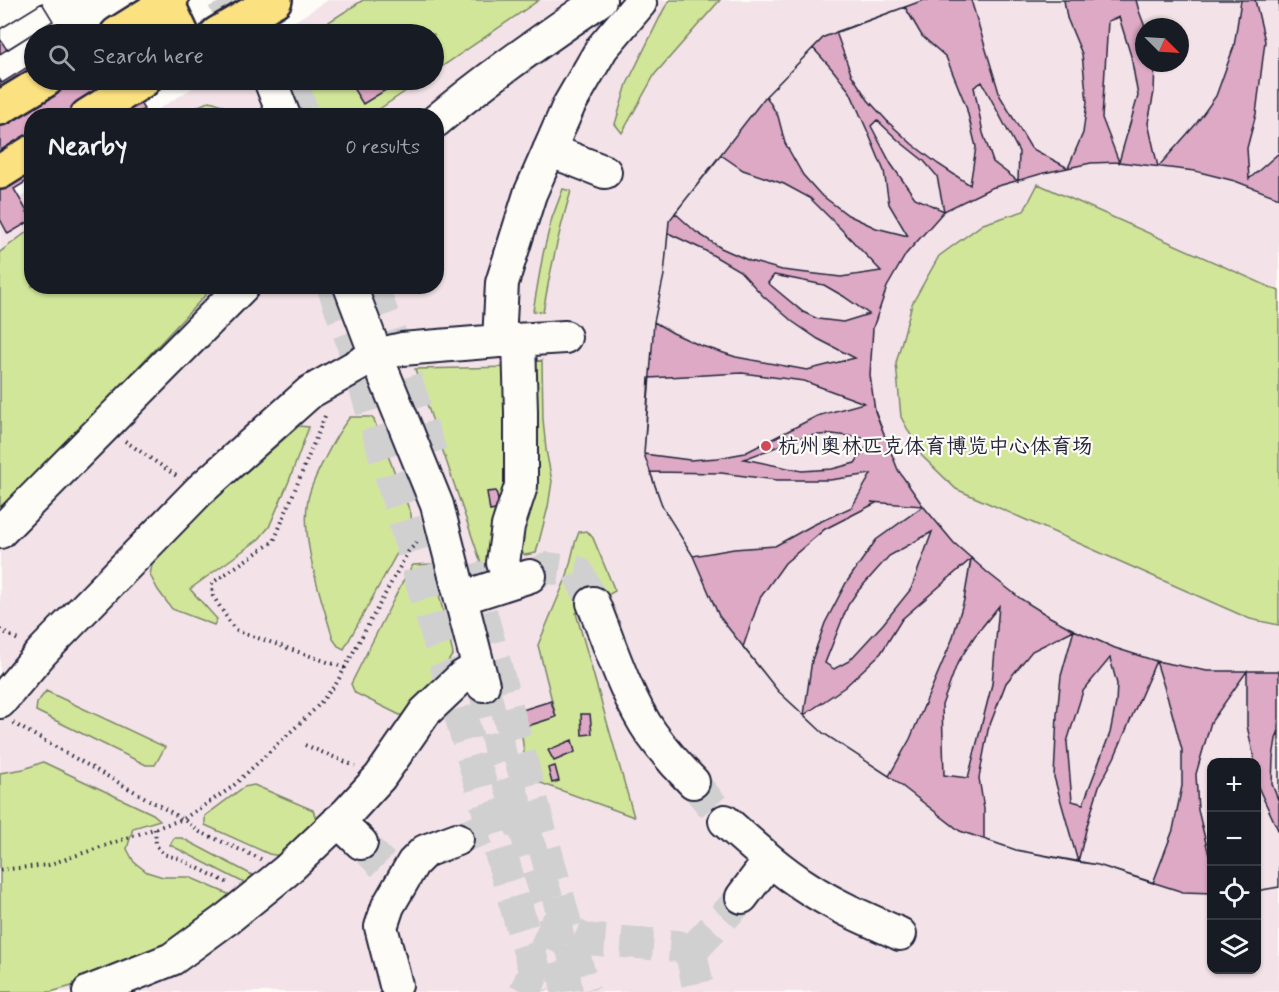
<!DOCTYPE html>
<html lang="en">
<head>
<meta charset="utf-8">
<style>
  :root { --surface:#171b24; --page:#242831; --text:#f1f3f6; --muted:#9ea1a6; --line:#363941 }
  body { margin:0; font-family:Mynerve,"LXGW WenKai TC",sans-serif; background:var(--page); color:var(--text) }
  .controls { position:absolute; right:18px; bottom:18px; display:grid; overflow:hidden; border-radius:12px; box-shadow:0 2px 4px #0004 }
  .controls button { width:54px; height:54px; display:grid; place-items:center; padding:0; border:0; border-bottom:2px solid var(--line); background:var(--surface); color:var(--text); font:30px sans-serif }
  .compass { position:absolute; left:1135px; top:18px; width:54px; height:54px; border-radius:50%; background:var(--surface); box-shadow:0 2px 4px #0004; rotate:114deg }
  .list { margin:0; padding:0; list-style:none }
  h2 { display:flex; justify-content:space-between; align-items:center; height:78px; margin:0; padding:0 24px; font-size:26px }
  h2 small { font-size:20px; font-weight:400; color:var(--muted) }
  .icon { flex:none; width:33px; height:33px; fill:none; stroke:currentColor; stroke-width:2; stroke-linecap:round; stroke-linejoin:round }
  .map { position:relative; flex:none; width:1279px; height:992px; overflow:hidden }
  .search { position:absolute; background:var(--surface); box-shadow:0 2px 4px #0004; left:24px; top:24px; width:420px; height:66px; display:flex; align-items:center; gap:15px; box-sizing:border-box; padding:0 21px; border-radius:33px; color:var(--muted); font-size:22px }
  .panel { position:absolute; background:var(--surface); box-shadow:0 2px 4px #0004; left:24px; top:108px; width:420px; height:186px; border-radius:24px }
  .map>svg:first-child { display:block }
  .built { fill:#f3e3e8; fill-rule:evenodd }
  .green { fill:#d2e69a; stroke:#7a846a; stroke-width:1.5 }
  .building { fill:#dda9c5; stroke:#22223b; stroke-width:1.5; fill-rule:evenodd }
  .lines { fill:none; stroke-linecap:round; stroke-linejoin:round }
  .minor-tunnel { stroke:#d1d0d1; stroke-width:32; stroke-dasharray:32 16; stroke-linecap:butt }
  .major-tunnel { stroke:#d1d0d1; stroke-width:33; stroke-dasharray:33 16; stroke-linecap:butt }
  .minor-casing { stroke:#22223b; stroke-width:36 }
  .major-casing { stroke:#22223b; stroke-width:38 }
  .path { stroke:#22223b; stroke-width:4; stroke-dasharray:1.5 4.5; stroke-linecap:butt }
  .minor { stroke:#fdfcf7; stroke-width:32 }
  .major { stroke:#fbe180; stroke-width:33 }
  .poi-dot { fill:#d1495b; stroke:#fdfcf7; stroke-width:2 }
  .labels { text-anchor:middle; stroke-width:4.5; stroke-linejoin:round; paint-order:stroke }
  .poi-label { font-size:21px; fill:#22223b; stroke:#fdfcf7; text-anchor:start }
</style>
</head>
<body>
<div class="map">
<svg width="1279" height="992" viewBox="0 0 1279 992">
  <rect width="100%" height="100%" fill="#fdfcf7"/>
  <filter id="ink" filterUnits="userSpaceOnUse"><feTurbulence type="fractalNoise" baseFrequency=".0167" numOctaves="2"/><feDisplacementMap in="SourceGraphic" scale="12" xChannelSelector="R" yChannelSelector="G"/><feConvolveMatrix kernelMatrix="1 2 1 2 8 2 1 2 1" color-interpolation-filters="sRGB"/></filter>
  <g filter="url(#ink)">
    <path class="built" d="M328,0h951v992h-1279v-781l31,-21 1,96h404v-170l-287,-1 56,-35h229v-46h-159zM1144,27h36v36h-36zM1212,762h44v208h-44z"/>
    <path class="green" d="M363,0h176l-105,72v-38h-124z
      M670,0h50l-65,74 -33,59 -7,-9 12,-40 37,-75z
      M278,80h144l-53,36 -77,-1z
      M210,101c11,3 16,5 22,14h-46l13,-9z
      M1038,184l241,107v334l-29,-6 -294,-130 -34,-33 -21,-39 -5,-54 16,-59 27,-48 44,-32 41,-13z
      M563,189l8,2c-12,40 -21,80 -28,121l-10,-1 10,-57 9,-36z
      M31,229l1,57 181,1 -210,224 -3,-4v-255z
      M542,360l1,59 3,31 6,31 -4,26 -12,46 -11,2 -5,-5 11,-187z
      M513,367l-1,109 -23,90h-7l-67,-197z
      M350,417h21l3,3 37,94 1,12 -68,123 -6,-3 -5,-7c-11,-39 -33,-100 -25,-140 3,-15 11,-29 18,-43 7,-14 14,-27 24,-39z
      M299,426l10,1 -20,54 -20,46 -10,12 -69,50 27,30 -3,6 -42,-16 -14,-19 -8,-15 3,-15 11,-16z
      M587,531l6,7 22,53 -39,22 58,204 -107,-39 -6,-50 35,-11 -18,-72 29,-69 8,-33 4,-11z
      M432,564l21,90 -35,52 -12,12 -51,-25 -4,-9 53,-105 9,-14z
      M46,691l119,56 -10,18h-9l-110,-54 1,-8z
      M43,762l110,52 7,6 -27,8 -6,21 7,13 13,10 16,5h26l46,20 -65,46 -88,40 -31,9h-51v-219l24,-4z
      M254,785l59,25 3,9 -36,37 -11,-2 -64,-29v-9l39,-29z
      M174,838h8l74,39 -8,8 -78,-40z"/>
    <path class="building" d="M924,0h355v198l-44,-17 -40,-10 -76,-9 -28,1 -47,10 -53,15 -47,23 -38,43 -19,33 -14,41 -3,47 5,36 23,59 25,36 31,37 34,30 33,26 29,18 24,13 41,18 41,13 51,10h72v216l-23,4v-129h-44v131l-29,-1 -85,-27 -82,-15 -56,-19 -71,-55 -66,-43 -45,-42 -59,-75 -26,-60 -30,-48 -19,-54 10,-132 10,-47 5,-54 97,-125 58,-59zM1144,27h36v36h-36z
      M971,0h93l3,18 15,36 5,48 -4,31 -15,35 -37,-20 -31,-52z
      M1136,0h105l-7,46 -18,50 -20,28 -38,43 -10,-44 6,-31 1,-29h25v-36h-35l-6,-16z
      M1255,0h24v153l-30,26 -2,-31 9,-34 9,-73z
      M42,3l11,18 -53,33v-25z
      M42,3l11,18 -46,29 -7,-11v-10z
      M905,7l17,29 24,21 20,49 10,41 -6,38 -32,-21 -26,-20 -23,-21 -21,-23 -17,-26 -15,-42z
      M1119,17l12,39 7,40 -19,66 -17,-44 6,-97z
      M813,48l19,21 18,23 17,38 17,41 5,33 19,32 -32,-8 -28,-13 -28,-21 -17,-19 -18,-32 -7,-27 -12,-20z
      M34,63v17h90l20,29 -11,7h-101v62l-18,11 18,31 -24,14 -8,-15v-139l2,3z
      M348,80h54l-39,24z
      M982,82l37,70 -1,29 -25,-19 -10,-29 -9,-46z
      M877,120l22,21 25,20 13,15 7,35 -29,-13 -24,-34 -20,-38z
      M721,155l22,15 41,14 26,14 30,30 41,43 -40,6 -59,-7 -32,-9 -29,-13 -25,-16 -21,-19z
      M668,233l36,17 36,21 23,25 30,26 25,17 37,19 -48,12 -71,-13 -37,-12 -26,-12 -19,-11 10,-47z
      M774,275l50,10 19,11 26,18 -26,8 -25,-3 -15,-7 -35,-29z
      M742,373l62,8 60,22 -47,13 -72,37 -27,5 -28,2 -46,-6 5,-76z
      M832,434l40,5 -17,24 -23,6 -30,2 -58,-12 62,-23z
      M650,472l71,1 56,7h53l41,-6 -19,33 -39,18 -38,21 -41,3 -41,7 -30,-48z
      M496,491l4,18 -10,2 -3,-19z
      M871,502l52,4 -47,34 -30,43 -21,40 -13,37 -8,55 -26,-24 -35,-44 17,-49 25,-35 40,-34 51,-26z
      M932,532l-21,57 -28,35 -34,37 -15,8 -9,-6 23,-58 9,-13 32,-36z
      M971,559l-7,41 -12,40 -42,99 -21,37 -66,-43 -19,-18 41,-28 36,-34 21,-34z
      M999,606l-7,78 -24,94 -24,-3 -2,-70 15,-41 17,-27z
      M1074,630l-13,46 -4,39 -3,62 24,85 -62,-12 -32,-11v-30l-5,-31 9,-48 18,-47 26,-32z
      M1110,658l7,26 -1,19 -6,30 -27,71 -11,-3 -5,-59 16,-51z
      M1156,661l15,48 11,41v36l-9,44 -20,53 -55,-18 -20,-3 9,-36 12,-40 15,-28z
      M1247,671v55l8,36h-43v96l-3,-3 -11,-45 -2,-36 15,-52z
      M551,701l5,16 -35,11 -5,-16z
      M581,714h9l2,20 -10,1z
      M1279,730v72l-7,-18 1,-26 3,-19z
      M572,740l3,12 -21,9 -6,-11z
      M555,766l4,15 -7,2 -4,-15z
      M1256,775l2,12 21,45v55l-23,4z"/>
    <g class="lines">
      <path class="minor-tunnel" d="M530,576l18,-8 30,4 15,31
        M483,685l22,86 51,153 11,68
        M693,782l32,39
        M457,839l63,-23
        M361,843l22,22
        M691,952l51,-55
        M691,952l8,40
        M525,992l31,-68 27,15 95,7 13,6"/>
      <path class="major-tunnel" d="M224,0l15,34
        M251,0l17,34
        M290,80l14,36
        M333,286l18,52 190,654
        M371,286l15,37 45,131
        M468,565l116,427"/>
      <defs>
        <path id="minor" d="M270,80l14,36
          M436,121c52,-44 108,-82 164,-121
          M549,150l56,22
          M350,286l26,69 61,150 46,180
          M499,341l3,-58 28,-89 39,-89 33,-57 38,-45 -1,-3
          M0,532l243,-246
          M511,582l-8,-19 5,-37 13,-40v-74l-2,-72
          M461,598l69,-22
          M593,603c17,42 33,94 58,130 13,18 27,34 42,49
          M0,702l42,-50 157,-161 111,-99 66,-37 26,-6 97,-8 66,-4
          M338,821l23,22
          M725,821c27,24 53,48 83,67 29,19 61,32 92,46
          M742,897l27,-36
          M396,985l-15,-58 7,-21 25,-43 12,-12 32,-12
          M89,992l83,-33 56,-41 58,-47 62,-59 32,-35 45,-65 37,-35 16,-10"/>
        <path id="major" d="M166,0l16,34
          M117,34l54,-34
          M217,34l58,-34
          M0,108l46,-28
          M87,116l57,-36
          M0,172l32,-20"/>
      </defs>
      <use href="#minor" class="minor-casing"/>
      <use href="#major" class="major-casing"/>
      <path class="path" d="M325,416l-51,125 -62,42 1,13 22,34 110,38
        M125,441l53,36
        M0,630l20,11
        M13,723l170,96 17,13 61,27
        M305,745l50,21
        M155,829l1,16 7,9 17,5 50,25
        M0,870l48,-5 135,-46 48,-31 85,-80 20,-24 72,-132 11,-12"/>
      <use href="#minor" class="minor"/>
      <use href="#major" class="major"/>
    </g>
  </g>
  <circle class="poi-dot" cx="766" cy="446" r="6"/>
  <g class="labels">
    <g class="poi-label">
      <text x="778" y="453">杭州奥林匹克体育博览中心体育场</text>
    </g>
  </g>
</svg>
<div class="controls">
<button>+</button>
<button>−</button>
<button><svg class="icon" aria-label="locate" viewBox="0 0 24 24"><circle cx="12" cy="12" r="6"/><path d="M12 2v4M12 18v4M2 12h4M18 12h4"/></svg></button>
<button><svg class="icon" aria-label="layers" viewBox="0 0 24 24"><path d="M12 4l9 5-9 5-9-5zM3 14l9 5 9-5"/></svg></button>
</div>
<svg class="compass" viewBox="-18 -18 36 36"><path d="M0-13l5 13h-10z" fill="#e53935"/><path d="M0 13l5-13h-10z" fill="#9ea1a6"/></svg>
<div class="search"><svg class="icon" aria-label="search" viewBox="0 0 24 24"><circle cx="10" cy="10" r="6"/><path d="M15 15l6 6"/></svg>Search here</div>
<section class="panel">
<h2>Nearby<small>0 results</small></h2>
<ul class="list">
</ul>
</section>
</div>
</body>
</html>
